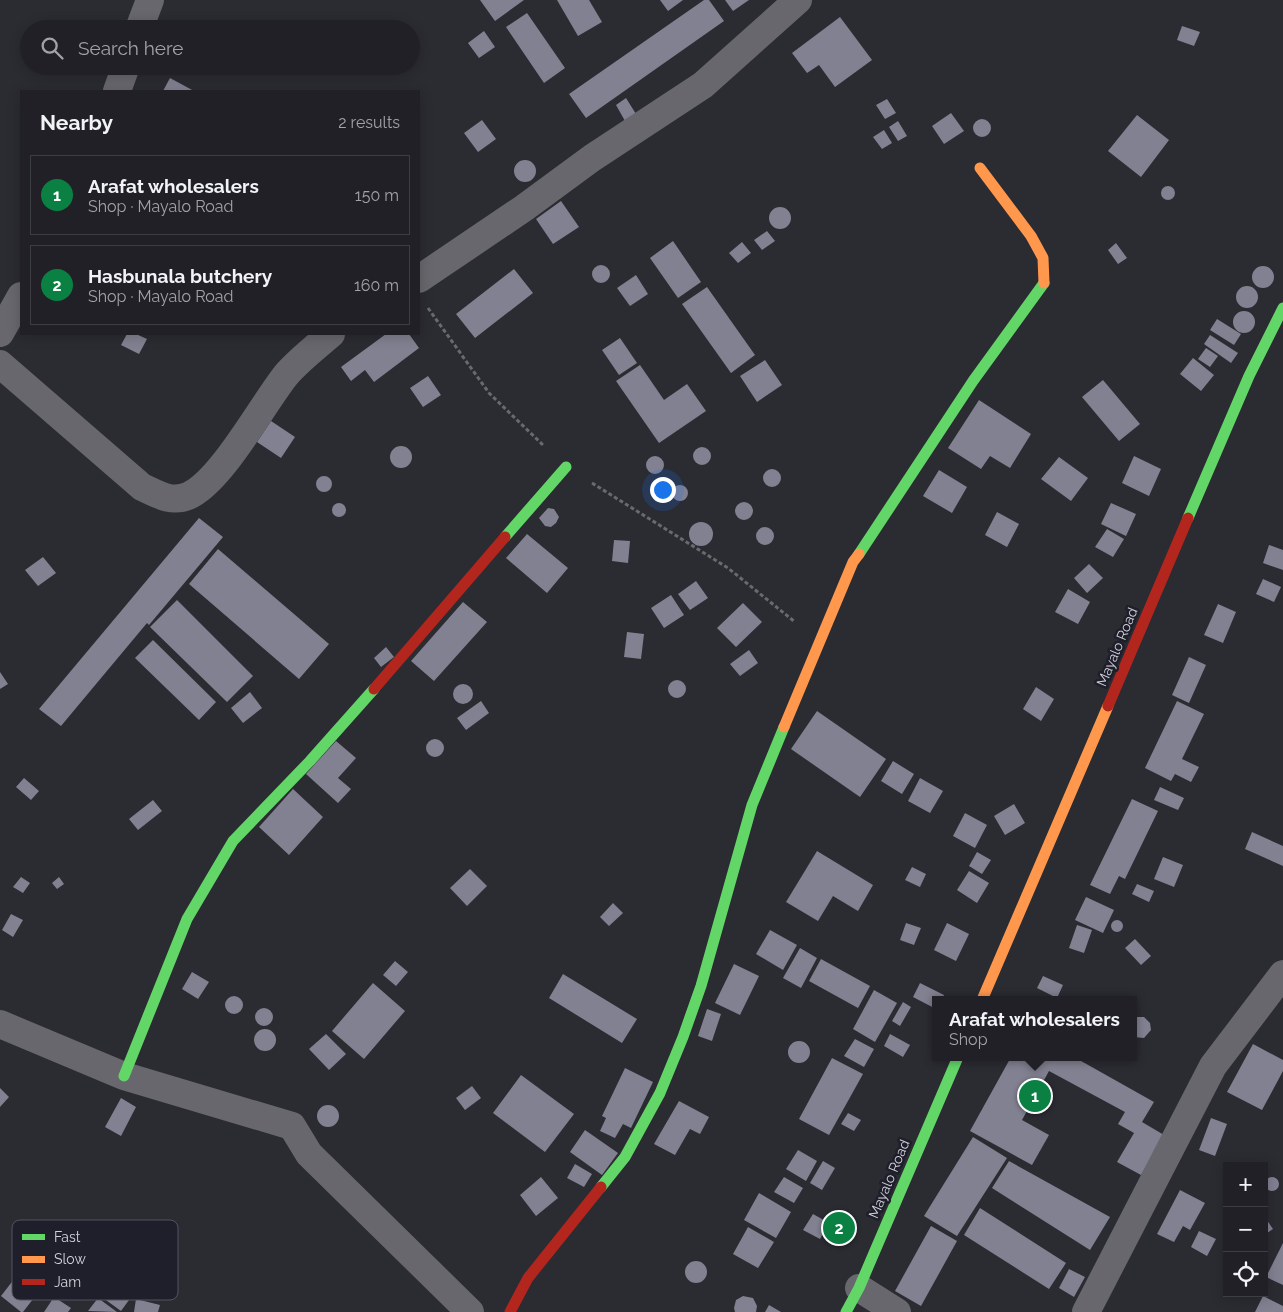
<!DOCTYPE html>
<html lang="en">
<head>
<meta charset="utf-8">
<style>
  :root { --surface:#202026; --page:#28282e; --text:#f1f3f6; --muted:#a2a3a7; --line:#3d3e43; --accent:#0b8043 }
  body { margin:0; font-family:Raleway,sans-serif; background:var(--page); color:var(--text) }
  .controls { position:absolute; right:15px; bottom:15px; display:grid; overflow:hidden; border-radius:0px; box-shadow:0 2px 12px #0003 }
  .controls button { width:45px; height:45px; display:grid; place-items:center; padding:0; border:0; border-bottom:1px solid var(--line); background:var(--surface); color:var(--text); font:25px sans-serif }
  .you { position:absolute; left:662px; top:489px; width:18px; height:18px; margin:-12px; border:4px solid #fff; border-radius:50%; background:#1a73e8; box-shadow:0 0 0 8px #1a73e833 }
  .badge { display:grid; place-items:center; width:32px; height:32px; border-radius:50%; background:var(--accent); color:#fff; font-size:16px; font-weight:700 }
  .pin { position:absolute; translate:-50% -50%; border:2px solid #fff; box-shadow:0 1px 5px #0006 }
  .popup { position:absolute; left:932px; top:996px; width:205px; height:65px; box-sizing:border-box; display:grid; place-content:center; border-radius:0px; background:var(--surface); filter:drop-shadow(0 1px 4px #0005); font-size:16px; white-space:nowrap; color:var(--muted) }
  .popup b { font-size:19px; color:var(--text) }
  .popup::after { content:''; position:absolute; left:50%; top:100%; margin-left:-10px; border:10px solid transparent; border-top-color:var(--surface) }
  .list { margin:0; padding:0; list-style:none }
  h2 { display:flex; justify-content:space-between; align-items:center; height:65px; margin:0; padding:0 20px; font-size:21px }
  h2 small { font-size:16px; font-weight:400; color:var(--muted) }
  .list li { display:grid; grid-template-columns:32px 1fr auto; gap:15px; align-items:center; box-sizing:border-box; height:80px; margin:0 10px 10px; padding:0 10px; border:1px solid var(--line); border-radius:0px }
  .list b { display:block; font-size:19px; white-space:nowrap }
  .list p { margin:0; font-size:16px; white-space:nowrap; color:var(--muted) }
  .list em { font-size:16px; font-style:normal; color:var(--muted) }
  .icon { flex:none; width:28px; height:28px; fill:none; stroke:currentColor; stroke-width:2; stroke-linecap:round; stroke-linejoin:round }
  .map { position:relative; flex:none; width:1283px; height:1312px; overflow:hidden }
  .search { position:absolute; background:var(--surface); box-shadow:0 2px 12px #0003; left:20px; top:20px; width:400px; height:55px; display:flex; align-items:center; gap:12px; box-sizing:border-box; padding:0 18px; border-radius:28px; color:var(--muted); font-size:19px }
  .panel { position:absolute; background:var(--surface); box-shadow:0 2px 12px #0003; left:20px; top:90px; width:400px; height:245px; border-radius:0px }
  .map>svg:first-child { display:block }
  .building { fill:#828191 }
  .lines { fill:none; stroke-linecap:round; stroke-linejoin:round }
  .path { stroke:#69696e; stroke-width:3; stroke-dasharray:4 2.5; stroke-linecap:butt }
  .street { stroke:#67676d; stroke-width:28 }
  .fast { stroke:#63d668; stroke-width:11 }
  .slow { stroke:#ff974d; stroke-width:11 }
  .jam { stroke:#b3261e; stroke-width:11 }
  .labels { text-anchor:middle; stroke-width:5; stroke-linejoin:round; paint-order:stroke }
  .street-label { font-size:14px; fill:#d2d2da; stroke:#1f1e2b }
  .key { fill:#1f1e2b; stroke:#555460; stroke-width:1 }
  .key-label { font-size:14px; fill:#d2d2da }
</style>
</head>
<body>
<div class="map">
<svg width="1283" height="1312" viewBox="0 0 1283 1312">
  <rect width="100%" height="100%" fill="#2b2b32"/>
  <path class="building" d="M480,0h44l-29,21z
    M557,0h32l13,22 -24,14z
    M660,0h23l-15,11z
    M704,0h5l15,21 -138,97 -17,-24z
    M725,0h24l-16,11z
    M527,13l38,55 -21,15 -38,-56z
    M840,17l32,43 -37,27 -16,-22 -12,8 -15,-20z
    M1182,26l18,6 -6,14 -17,-6z
    M484,31l11,16 -16,11 -11,-15z
    M170,78l24,13h-31z
    M626,98l10,16 -11,7 -9,-16z
    M887,99l9,14 -11,6 -9,-14z
    M951,113l13,18 -20,13 -12,-18z
    M1137,115l32,25 -28,37 -33,-26z
    M973 128a9 9 0 1 1 18 0a9 9 0 1 1-18 0Z
    M482,120l14,19 -18,13 -14,-19z
    M898,121l9,15 -9,5 -9,-14z
    M884,130l8,13 -10,6 -9,-12z
    M514 171a11 11 0 1 1 22 0a11 11 0 1 1-22 0Z
    M1161 193a7 7 0 1 1 14 0a7 7 0 1 1-14 0Z
    M561,201l18,26 -26,17 -17,-25z
    M769 218a11 11 0 1 1 22 0a11 11 0 1 1-22 0Z
    M767,231l8,10 -13,9 -8,-10z
    M673,241l28,41 -23,16 -28,-40z
    M742,242l9,11 -13,10 -9,-10z
    M1116,243l11,15 -9,6 -10,-14z
    M592 274a9 9 0 1 1 18 0a9 9 0 1 1-18 0Z
    M1252 277a11 11 0 1 1 22 0a11 11 0 1 1-22 0Z
    M514,269l19,24 -58,45 -19,-24z
    M636,275l12,19 -18,12 -13,-18z
    M1236 297a11 11 0 1 1 22 0a11 11 0 1 1-22 0Z
    M707,287l48,68 -24,18 -49,-69z
    M1233 322a11 11 0 1 1 22 0a11 11 0 1 1-22 0Z
    M1217,319l24,15 -7,11 -24,-15z
    M127,334h9l11,5 -8,15 -18,-9z
    M386,334h23l10,14 -45,34 -9,-12 -14,11 -10,-14z
    M1210,335l28,18 -7,10 -27,-19z
    M620,338l17,25 -18,12 -17,-25z
    M1206,348l12,8 -8,11 -12,-8z
    M1193,358l21,17 -13,16 -21,-17z
    M765,360l17,25 -25,17 -17,-26z
    M640,365l24,35 23,-16 19,27 -47,32 -43,-62z
    M428,376l13,19 -18,12 -13,-19z
    M1103,380l37,44 -21,17 -37,-44z
    M979,400l52,34 -21,34 -20,-12 -9,13 -33,-21z
    M271,421l24,16 -14,21 -24,-16z
    M390 457a11 11 0 1 1 22 0a11 11 0 1 1-22 0Z
    M693 456a9 9 0 1 1 18 0a9 9 0 1 1-18 0Z
    M1134,456l27,13 -12,27 -27,-13z
    M646 465a9 9 0 1 1 18 0a9 9 0 1 1-18 0Z
    M1059,457l29,21 -17,23 -30,-22z
    M763 478a9 9 0 1 1 18 0a9 9 0 1 1-18 0Z
    M939,470l28,17 -15,26 -29,-17z
    M316 484a8 8 0 1 1 16 0a8 8 0 1 1-16 0Z
    M672 493a8 8 0 1 1 16 0a8 8 0 1 1-16 0Z
    M735 511a9 9 0 1 1 18 0a9 9 0 1 1-18 0Z
    M332 510a7 7 0 1 1 14 0a7 7 0 1 1-14 0Z
    M1111,503l25,11 -10,22 -25,-12z
    M548,508l6,1 5,8 -3,6 -5,4 -6,-1 -6,-8z
    M997,512l22,12 -12,23 -22,-12z
    M199,518l24,19 -74,88 -2,-2 -86,103 -22,-17z
    M689 534a12 12 0 1 1 24 0a12 12 0 1 1-24 0Z
    M756 536a9 9 0 1 1 18 0a9 9 0 1 1-18 0Z
    M1107,529l17,10 -11,18 -18,-10z
    M527,534l41,34 -21,25 -41,-35z
    M614,540l16,1 -2,22 -16,-2z
    M1269,545l14,5v20l-20,-7z
    M218,549l111,95 -30,35 -110,-95z
    M43,557l13,16 -18,13 -13,-16z
    M1089,564l14,14 -16,15 -13,-15z
    M1263,579l18,8 -7,15 -18,-8z
    M696,581l12,17 -18,12 -12,-16z
    M1068,589l22,13 -12,22 -23,-12z
    M671,595l13,20 -20,13 -13,-20z
    M177,600l76,76 -26,26 -77,-75z
    M463,602l24,20 -53,59 -23,-20z
    M743,603l19,19 -26,25 -19,-19z
    M1218,604l18,8 -13,31 -19,-8z
    M627,632l17,2 -3,25 -17,-2z
    M153,640l63,62 -17,18 -64,-62z
    M386,647l8,10 -13,10 -7,-9z
    M749,650l9,13 -18,13 -10,-12z
    M1189,657l17,8 -17,38 -17,-8z
    M0,672l8,12 -8,5z
    M668 689a9 9 0 1 1 18 0a9 9 0 1 1-18 0Z
    M453 694a10 10 0 1 1 20 0a10 10 0 1 1-20 0Z
    M1036,687l18,12 -13,22 -18,-12z
    M250,692l12,16 -19,15 -12,-15z
    M481,701l8,12 -23,17 -9,-12z
    M1177,701l27,13 -22,45 17,8 -8,15 -16,-8 -4,7 -26,-13z
    M817,711l69,48 -26,38 -69,-48z
    M426 748a9 9 0 1 1 18 0a9 9 0 1 1-18 0Z
    M336,741l20,17 -18,20 13,11 -13,14 -32,-29z
    M893,761l21,13 -12,20 -21,-13z
    M24,778l15,13 -8,9 -15,-13z
    M920,778l23,13 -13,22 -22,-12z
    M1160,787l24,11 -6,12 -24,-10z
    M293,789l30,28 -34,38 -30,-28z
    M1132,799l26,12 -33,68 -6,-3 -9,18 -20,-9z
    M153,800l9,11 -24,19 -9,-11z
    M1014,804l11,19 -20,12 -11,-19z
    M965,813l22,12 -12,23 -22,-12z
    M1252,832l31,14v20l-38,-17z
    M817,851l56,34 -15,26 -25,-15 -15,25 -32,-19z
    M977,852l14,8 -9,14 -13,-8z
    M1163,857l20,8 -9,22 -20,-8z
    M912,867l14,7 -6,13 -15,-7z
    M470,869l17,17 -20,20 -17,-18z
    M969,871l20,12 -12,20 -20,-13z
    M21,877l9,6 -7,10 -10,-6z
    M59,877l5,7 -7,5 -5,-6z
    M1137,884l17,7 -5,11 -17,-8z
    M1086,897l28,13 -11,23 -28,-13z
    M613,903l10,10 -14,13 -9,-9z
    M11,914l12,6 -10,17 -11,-7z
    M1111 926a6 6 0 1 1 12 0a6 6 0 1 1-12 0Z
    M906,923l15,5 -7,17 -14,-5z
    M947,923l22,11 -13,27 -22,-11z
    M1077,925l15,5 -8,23 -15,-5z
    M770,930l27,15 -14,25 -27,-16z
    M1135,939l16,17 -10,9 -16,-17z
    M800,948l17,10 -16,30 -18,-10z
    M821,959l49,27 -12,22 -49,-27z
    M395,961l13,11 -12,14 -13,-11z
    M734,964l25,12 -19,39 -25,-12z
    M192,972l17,10 -11,17 -16,-10z
    M563,974l74,45 -15,24 -73,-45z
    M1043,976l20,9 -6,13 -20,-10z
    M373,983l32,28 -41,48 -32,-28z
    M920,983l24,12 -2,5h-6v9l-23,-12z
    M874,990l23,13 -22,39 -22,-13z
    M225 1005a9 9 0 1 1 18 0a9 9 0 1 1-18 0Z
    M903,1002l8,5 -11,19 -8,-5z
    M255 1017a9 9 0 1 1 18 0a9 9 0 1 1-18 0Z
    M707,1009l14,5 -9,27 -14,-5z
    M1137,1017h7l6,6 1,7 -7,8 -10,-1v-19z
    M254 1040a11 11 0 1 1 22 0a11 11 0 1 1-22 0Z
    M326,1034l20,20 -17,16 -20,-21z
    M890,1034l20,11 -7,12 -19,-11z
    M855,1039l19,10 -10,18 -20,-11z
    M788 1052a11 11 0 1 1 22 0a11 11 0 1 1-22 0Z
    M1253,1044l30,16v11l-21,39 -35,-18z
    M1011,1057h63l80,45 -12,20 22,13 -23,40 -24,-13 17,-29 -16,-9 7,-12 -76,-41 -27,49 27,15 -17,30 -62,-34z
    M832,1058l31,16 -34,61 -30,-16z
    M625,1068l28,14 -22,46 -8,-4 -8,14 -15,-7 6,-13 -4,-2z
    M521,1075l53,39 -29,38 -52,-39z
    M472,1086l9,12 -16,12 -9,-12z
    M0,1088l9,9 -9,10z
    M121,1098l15,9 -15,29 -16,-9z
    M679,1101l30,16 -9,17 -10,-5 -15,26 -21,-11z
    M317 1116a11 11 0 1 1 22 0a11 11 0 1 1-22 0Z
    M848,1113l13,7 -7,11 -13,-7z
    M1211,1118l16,6 -12,32 -16,-6z
    M585,1130l33,23 -16,22 -32,-23z
    M973,1137l34,21 -50,78 -33,-20z
    M798,1150l19,11 -11,20 -20,-12z
    M823,1161l12,7 -13,22 -12,-7z
    M1009,1161l101,56 -20,33 -98,-62z
    M575,1164l17,10 -8,13 -17,-9z
    M1265 1184a7 7 0 1 1 14 0a7 7 0 1 1-14 0Z
    M541,1177l17,21 -22,18 -16,-21z
    M784,1177l19,11 -9,15 -20,-11z
    M1180,1190l25,13 -15,27 -7,-4 -9,16 -17,-8z
    M759,1193l32,19 -15,26 -32,-18z
    M980,1208l86,55 -17,26 -85,-54z
    M813,1214l16,9 -9,16 -17,-9z
    M1264,1216l9,13 -9,6z
    M931,1226l26,15 -36,65 -26,-15z
    M748,1227l26,15 -16,26 -25,-14z
    M59,1230l21,16 -26,36 -22,-16z
    M1199,1231l17,8 -9,17 -16,-9z
    M1283,1243v42l-17,-8z
    M82,1249l55,40 -16,22 -55,-40z
    M685 1272a11 11 0 1 1 22 0a11 11 0 1 1-22 0Z
    M25,1265l22,16 -24,31h-2l-20,-16z
    M1069,1269l16,8 -11,20 -15,-9z
    M743,1296l10,2 4,8 -1,6h-21l-1,-4 2,-8z
    M1263,1296l20,10v6h-28z
    M54,1297l17,11 -3,4h-24z
    M98,1298l19,14 -29,-1z
    M136,1299l24,6 -2,7h-24z
    M769,1305l12,7h-16z"/>
  <g class="lines">
    <path class="path" d="M428,308l61,85 55,53
      M592,483l136,85 67,54"/>
    <path class="street" d="M139,29l11,-29
      M117,91l9,-25
      M419,279l105,-71 68,-50 111,-73 95,-85
      M0,333l21,-37
      M0,364l142,123c15,7 29,16 46,9 33,-14 74,-91 98,-121 13,-15 30,-28 45,-41
      M0,1024l124,52 168,50 17,28 161,158
      M859,1288l38,24
      M1086,1312l127,-246 70,-92"/>
    <path class="fast" d="M1188,518l61,-142 34,-68
      M505,537l61,-70
      M859,554l114,-173 71,-98
      M124,1076l63,-157 46,-78 77,-80 64,-72
      M601,1187l24,-30 35,-64 23,-56 18,-51 51,-181 32,-78
      M846,1312l13,-24 99,-231"/>
    <path class="slow" d="M980,168l51,68 12,22 1,25
      M784,727l69,-165 6,-8
      M982,1000l126,-294"/>
    <path class="jam" d="M374,689l131,-152
      M1108,706l80,-188
      M510,1312l18,-34 73,-91"/>
  </g>
  <g class="labels">
    <g class="street-label">
      <text transform="translate(1117 647) rotate(-67)" y="5">Mayalo Road</text>
      <text transform="translate(889 1179) rotate(-67)" y="5">Mayalo Road</text>
    </g>
  </g>
  <rect x="12" y="1220" width="166" height="80" rx="8" class="key"/>
  <rect x="22" y="1234" width="23" height="6" fill="#63d668"/>
  <rect x="22" y="1256" width="23" height="7" fill="#ff974d"/>
  <rect x="22" y="1279" width="23" height="6" fill="#b3261e"/>
  <g class="key-label">
    <text x="54" y="1242">Fast</text>
    <text x="54" y="1264">Slow</text>
    <text x="54" y="1287">Jam</text>
  </g>
</svg>
<div class="controls">
<button>+</button>
<button>−</button>
<button><svg class="icon" aria-label="locate" viewBox="0 0 24 24"><circle cx="12" cy="12" r="6"/><path d="M12 2v4M12 18v4M2 12h4M18 12h4"/></svg></button>
</div>
<div class="you"></div>
<div class="pin badge" style="left:1035px;top:1096px">1</div>
<div class="popup"><b>Arafat wholesalers</b>Shop</div>
<div class="pin badge" style="left:839px;top:1228px">2</div>
<div class="search"><svg class="icon" aria-label="search" viewBox="0 0 24 24"><circle cx="10" cy="10" r="6"/><path d="M15 15l6 6"/></svg>Search here</div>
<section class="panel">
<h2>Nearby<small>2 results</small></h2>
<ul class="list">
<li><span class="badge">1</span><div><b>Arafat wholesalers</b><p>Shop · Mayalo Road</p></div><em>150 m</em></li>
<li><span class="badge">2</span><div><b>Hasbunala butchery</b><p>Shop · Mayalo Road</p></div><em>160 m</em></li>
</ul>
</section>
</div>
</body>
</html>
